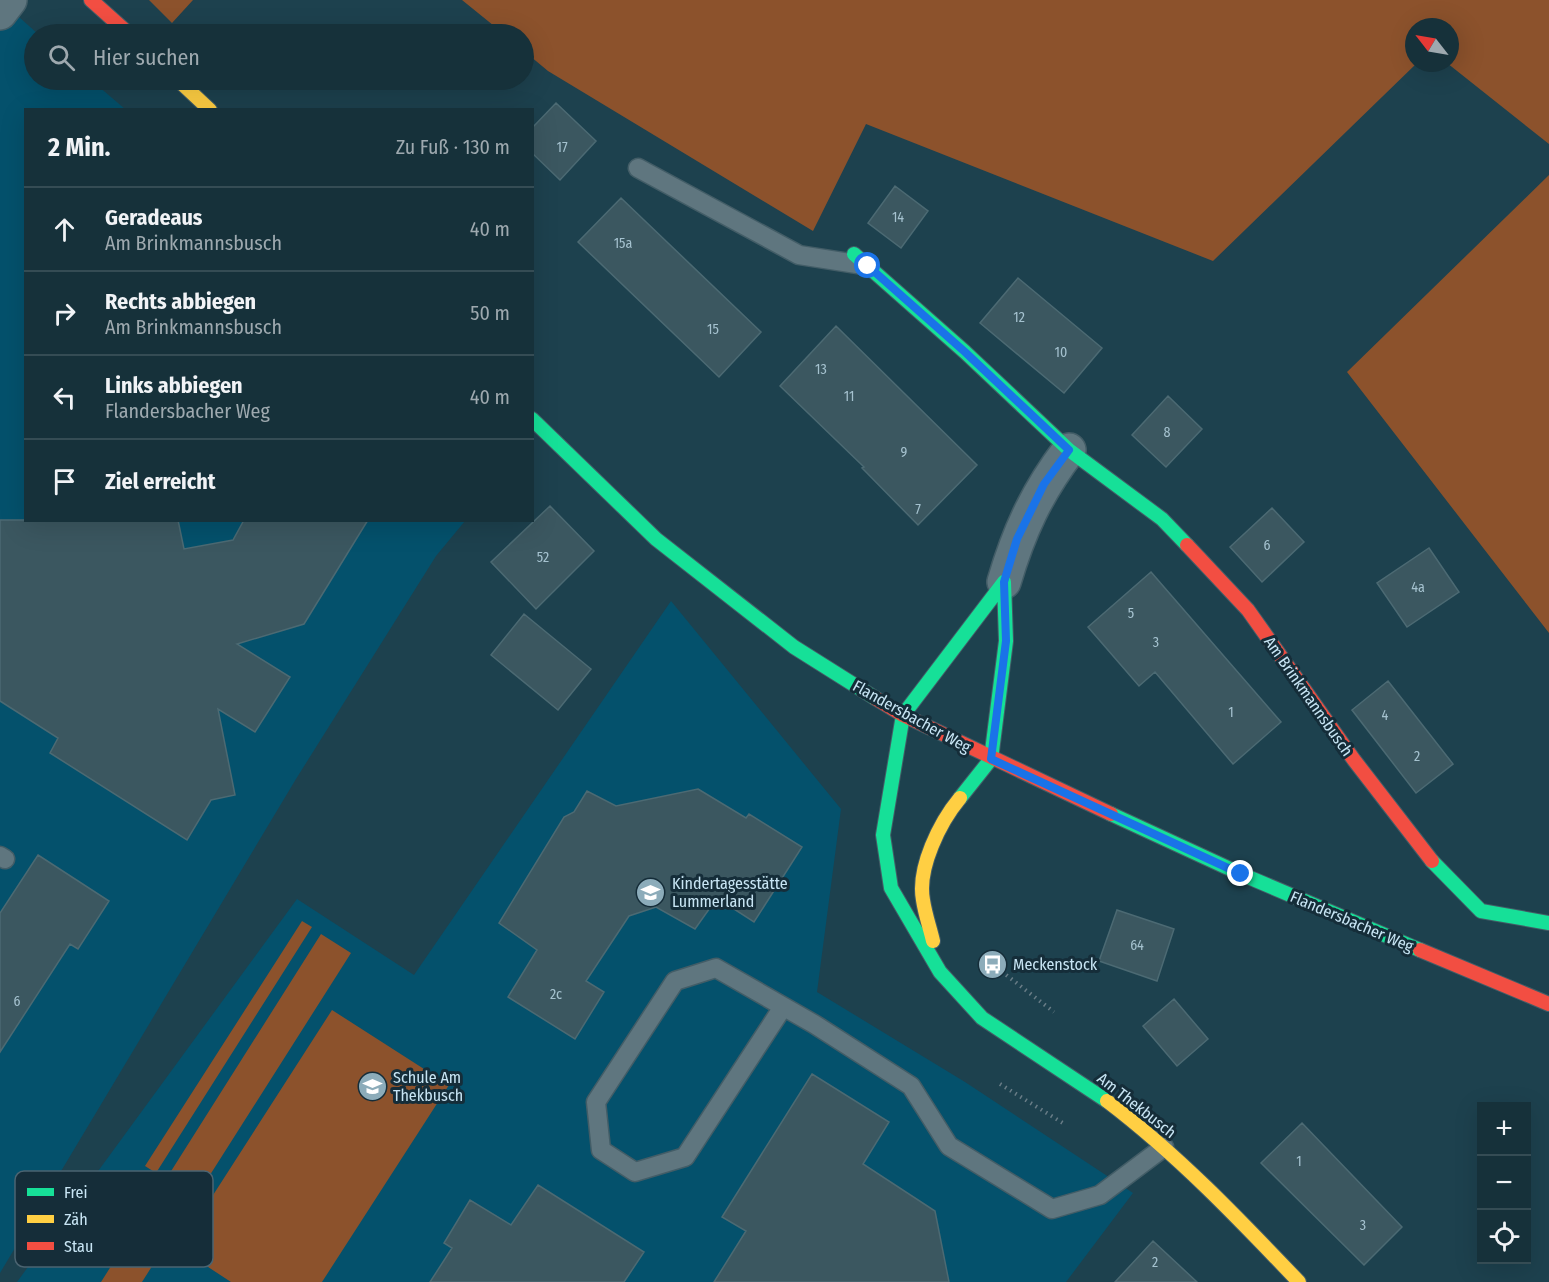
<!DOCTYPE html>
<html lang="de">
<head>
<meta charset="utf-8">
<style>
  :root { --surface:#16313a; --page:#1f3942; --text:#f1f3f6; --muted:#9ea9af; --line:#354c54 }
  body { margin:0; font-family:"Fira Sans Condensed",sans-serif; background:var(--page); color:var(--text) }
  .controls { position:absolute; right:18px; bottom:18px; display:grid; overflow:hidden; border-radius:0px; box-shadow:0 6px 24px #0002 }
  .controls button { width:54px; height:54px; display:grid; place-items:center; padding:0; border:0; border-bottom:2px solid var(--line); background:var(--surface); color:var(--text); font:30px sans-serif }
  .compass { position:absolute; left:1405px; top:18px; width:54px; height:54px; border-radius:50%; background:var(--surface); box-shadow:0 6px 24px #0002; rotate:301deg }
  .stop { position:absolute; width:18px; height:18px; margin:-14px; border:4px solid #1a73e8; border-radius:50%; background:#fff }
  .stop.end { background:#1a73e8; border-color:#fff; box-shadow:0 2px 6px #0008 }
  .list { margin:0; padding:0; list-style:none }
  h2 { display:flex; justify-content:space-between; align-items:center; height:78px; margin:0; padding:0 24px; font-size:26px }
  h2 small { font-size:20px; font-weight:400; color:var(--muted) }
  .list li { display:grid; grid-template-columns:39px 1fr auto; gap:18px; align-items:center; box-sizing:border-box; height:84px; padding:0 24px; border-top:2px solid var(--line) }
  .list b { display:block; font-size:22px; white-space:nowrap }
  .list p { margin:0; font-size:20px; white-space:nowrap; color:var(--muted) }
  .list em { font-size:20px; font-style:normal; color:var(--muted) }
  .icon { flex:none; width:33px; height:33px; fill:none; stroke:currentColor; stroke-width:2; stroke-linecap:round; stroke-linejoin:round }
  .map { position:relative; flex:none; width:1549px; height:1282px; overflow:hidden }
  .search { position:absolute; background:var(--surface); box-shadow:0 6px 24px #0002; left:24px; top:24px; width:510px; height:66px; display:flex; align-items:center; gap:15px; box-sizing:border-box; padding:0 21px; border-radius:33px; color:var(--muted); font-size:22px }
  .panel { position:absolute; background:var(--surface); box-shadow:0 6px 24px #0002; left:24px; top:108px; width:510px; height:414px; border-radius:0px }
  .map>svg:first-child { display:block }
  .built { fill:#04516c }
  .green { fill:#8c522c }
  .building { fill:#3b5760; stroke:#4c6a73; stroke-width:1.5 }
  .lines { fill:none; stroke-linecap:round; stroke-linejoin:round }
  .lane-casing { stroke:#435d67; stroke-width:21 }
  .street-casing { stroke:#435d67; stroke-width:36 }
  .fast-casing { stroke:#435d67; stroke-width:16 }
  .slow-casing { stroke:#435d67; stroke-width:16 }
  .jam-casing { stroke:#435d67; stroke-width:16 }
  .path { stroke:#687c86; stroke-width:4; stroke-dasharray:1.5 4.5; stroke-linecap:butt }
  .lane { stroke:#5f767f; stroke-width:18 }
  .street { stroke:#5f767f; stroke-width:33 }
  .fast { stroke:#16e098; stroke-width:14 }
  .slow { stroke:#ffcf43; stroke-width:14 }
  .jam { stroke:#f24e42; stroke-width:14 }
  .route { stroke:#1a73e8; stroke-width:8 }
  .labels { text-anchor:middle; stroke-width:6; stroke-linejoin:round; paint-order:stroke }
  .number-label { font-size:14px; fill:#a5c2cf }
  .street-label { font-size:16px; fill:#c8e5f4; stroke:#152d39 }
  .poi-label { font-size:16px; fill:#c8e5f4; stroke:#152d39; text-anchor:start }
  .key { fill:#152d39; stroke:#4b6471; stroke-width:1.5 }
  .key-label { font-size:16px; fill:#c8e5f4 }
</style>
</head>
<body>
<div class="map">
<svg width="1549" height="1282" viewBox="0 0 1549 1282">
  <rect width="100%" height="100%" fill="#1d414e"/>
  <path class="built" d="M0,0l38,34h-4v46h57l34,29 -99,1v410l439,1 -29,35 -140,223 -296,494z
    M671,601l170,208 -24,183 148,90 168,111 -67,89h-1049l280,-383 117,76z"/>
  <path class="green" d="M149,0h44l-21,23z
    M462,0h1087v144l-102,-81h3v-36h-36v36h3l-204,198 -347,-137 -53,107 -265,-160 -24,-20v-17h-20z
    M1549,175v458l-202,-261z
    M302,921l10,6 -156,246 -11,-7z
    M321,934l30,19 -209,329h-41z
    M332,1010l117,75 -127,197h-91l-52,-34z"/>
  <path class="building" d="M556,103l40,38 -36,39 -28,-27v-25z
    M895,186l33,25 -27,37 -33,-25z
    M621,198l140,134 -42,45 -141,-135z
    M1018,278l84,70 -38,45 -84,-70z
    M836,326l141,139 -59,60 -56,-57 2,-1 -84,-81z
    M1168,396l34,33 -36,38 -34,-32z
    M550,506l44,45 -58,58 -45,-47z
    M1272,508l32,34 -42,40 -32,-35z
    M0,520h178l6,29 49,-9 11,-20h124l-64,104 -67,20 53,33 -35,55 -37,-23 17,86 -24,5 -24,40 -137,-87 8,-15 -58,-37z
    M1429,548l30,44 -52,35 -30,-44z
    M1151,572l130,150 -48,42 -78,-92 -16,14 -51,-59z
    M524,614l67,55 -33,41 -67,-55z
    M1388,681l65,83 -37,29 -64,-83z
    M698,789l48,29 3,-4 53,33 -48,75 -37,-24 -22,31 -39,-22 -27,9 -43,65 18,11 -29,47 -67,-42 29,-47 -38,-27 65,-106 10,-5 13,-21 29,15z
    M38,855l71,46 -31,48 -8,-5 -70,108v-139z
    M1117,910l57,19 -17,52 -58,-20z
    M1174,999l34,40 -31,27 -34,-40z
    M812,1074l77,48 -26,42 72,47 14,71h-235l32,-51 -24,-14z
    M1302,1123l100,104 -38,38 -103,-102z
    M538,1185l106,67 -20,30h-194l22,-34 -8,-5 26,-43 41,25z
    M1153,1241l44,41h-82z"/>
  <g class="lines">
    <defs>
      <path id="lane" d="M638,168l161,87 64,10
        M0,856l5,3
        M783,1007l-98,150 -50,15 -34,-22 -5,-48 79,-121 41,-13 98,56 97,62 38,60 103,63 48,-14 64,-48"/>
      <path id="street" d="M0,13l10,-13
        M1004,582c15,-51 33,-90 65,-132"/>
      <path id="fast" d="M854,254l111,98 104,98 93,69 25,26
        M532,419l124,120 138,108 81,51
        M903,715l-20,120 8,53 49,84 42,46 125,83
        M903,715l101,-133 2,59 -15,118 -31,39
        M1111,814l130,60 179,76
        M1432,861l49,50 68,12"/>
      <path id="slow" d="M178,80l32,30
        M933,941c-3,-13 -8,-27 -10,-41 -6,-32 17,-78 37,-102
        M1107,1101c71,54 131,117 192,181"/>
      <path id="jam" d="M91,0l38,34
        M1187,545l61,65 106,150 78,101
        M875,698l28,17 208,99
        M1420,950l129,54"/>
    </defs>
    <use href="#lane" class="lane-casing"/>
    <use href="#street" class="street-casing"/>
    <use href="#fast" class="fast-casing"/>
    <use href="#slow" class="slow-casing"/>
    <use href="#jam" class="jam-casing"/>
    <path class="path" d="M992,964l62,48
      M1000,1084l66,41"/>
    <use href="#lane" class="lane"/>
    <use href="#street" class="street"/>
    <use href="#fast" class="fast"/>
    <use href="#slow" class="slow"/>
    <use href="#jam" class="jam"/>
  </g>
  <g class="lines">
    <path class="route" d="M868,266l97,86 104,98 -25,34 -27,55 -13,43 2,59 -15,118 250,115"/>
  </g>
  <defs>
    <symbol id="school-disc" viewBox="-11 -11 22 22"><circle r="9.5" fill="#8cacba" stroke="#152d39"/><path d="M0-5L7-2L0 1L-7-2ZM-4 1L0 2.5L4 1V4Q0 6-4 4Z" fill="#fff"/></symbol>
    <symbol id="bus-disc" viewBox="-11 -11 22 22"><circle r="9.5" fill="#8cacba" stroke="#152d39"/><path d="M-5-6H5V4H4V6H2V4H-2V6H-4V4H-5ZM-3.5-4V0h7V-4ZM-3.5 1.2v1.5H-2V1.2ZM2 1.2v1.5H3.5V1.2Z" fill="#fff"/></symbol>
  </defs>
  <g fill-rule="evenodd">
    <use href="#school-disc" x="634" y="876" width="33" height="33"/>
    <use href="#bus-disc" x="976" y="948" width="33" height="33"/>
    <use href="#school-disc" x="356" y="1070" width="33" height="33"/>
  </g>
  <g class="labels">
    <g class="number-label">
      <text x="562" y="152">17</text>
      <text x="898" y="222">14</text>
      <text x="623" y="248">15a</text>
      <text x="1019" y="322">12</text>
      <text x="713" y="334">15</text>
      <text x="1061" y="357">10</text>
      <text x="821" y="374">13</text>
      <text x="849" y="401">11</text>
      <text x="1167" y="437">8</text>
      <text x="904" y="457">9</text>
      <text x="918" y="514">7</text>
      <text x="1267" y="550">6</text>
      <text x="543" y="562">52</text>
      <text x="1418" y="592">4a</text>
      <text x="1131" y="618">5</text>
      <text x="1156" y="647">3</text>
      <text x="1231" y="717">1</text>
      <text x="1385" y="720">4</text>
      <text x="1417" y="761">2</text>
      <text x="1137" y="950">64</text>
      <text x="556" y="999">2c</text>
      <text x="17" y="1006">6</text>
      <text x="1299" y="1166">1</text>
      <text x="1363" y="1230">3</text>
      <text x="1155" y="1267">2</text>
    </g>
    <g class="street-label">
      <text transform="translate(1309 696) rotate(55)" y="6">Am Brinkmannsbusch</text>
      <text transform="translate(912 716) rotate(29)" y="6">Flandersbacher Weg</text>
      <text transform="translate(1352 921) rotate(23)" y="6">Flandersbacher Weg</text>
      <text transform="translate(1137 1105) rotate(38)" y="6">Am Thekbusch</text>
    </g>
    <g class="poi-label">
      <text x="672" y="889">Kindertagesstätte<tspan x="672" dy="18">Lummerland</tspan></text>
      <text x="1013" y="970">Meckenstock</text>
      <text x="393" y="1083">Schule Am<tspan x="393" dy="18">Thekbusch</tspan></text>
    </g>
  </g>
  <rect x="15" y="1171" width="198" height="96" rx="9" class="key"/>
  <rect x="27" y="1188" width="27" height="8" fill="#16e098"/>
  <rect x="27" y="1215" width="27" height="8" fill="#ffcf43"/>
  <rect x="27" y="1242" width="27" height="8" fill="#f24e42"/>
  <g class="key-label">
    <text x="64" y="1198">Frei</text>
    <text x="64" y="1225">Zäh</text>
    <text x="64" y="1252">Stau</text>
  </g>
</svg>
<div class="controls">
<button>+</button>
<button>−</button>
<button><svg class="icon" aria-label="locate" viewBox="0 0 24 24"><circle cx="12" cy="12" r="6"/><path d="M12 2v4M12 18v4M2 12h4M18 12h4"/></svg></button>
</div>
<svg class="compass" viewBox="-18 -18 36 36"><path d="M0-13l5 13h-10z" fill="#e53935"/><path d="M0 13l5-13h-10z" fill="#9ea9af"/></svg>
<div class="stop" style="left:868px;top:266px"></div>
<div class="stop end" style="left:1241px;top:874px"></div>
<div class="search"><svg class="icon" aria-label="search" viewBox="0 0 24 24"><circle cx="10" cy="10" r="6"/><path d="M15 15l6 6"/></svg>Hier suchen</div>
<section class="panel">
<h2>2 Min.<small>Zu Fuß · 130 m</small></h2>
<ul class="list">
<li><svg class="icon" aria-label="ahead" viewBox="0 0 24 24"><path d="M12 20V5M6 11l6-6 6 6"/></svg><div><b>Geradeaus</b><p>Am Brinkmannsbusch</p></div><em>40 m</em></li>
<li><svg class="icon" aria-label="right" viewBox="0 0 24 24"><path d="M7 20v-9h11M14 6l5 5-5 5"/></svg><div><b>Rechts abbiegen</b><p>Am Brinkmannsbusch</p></div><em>50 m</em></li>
<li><svg class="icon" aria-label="left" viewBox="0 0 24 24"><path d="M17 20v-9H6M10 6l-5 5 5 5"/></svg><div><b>Links abbiegen</b><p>Flandersbacher Weg</p></div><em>40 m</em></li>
<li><svg class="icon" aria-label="arrive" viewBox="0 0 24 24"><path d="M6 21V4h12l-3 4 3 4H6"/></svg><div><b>Ziel erreicht</b></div></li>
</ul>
</section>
</div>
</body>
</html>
